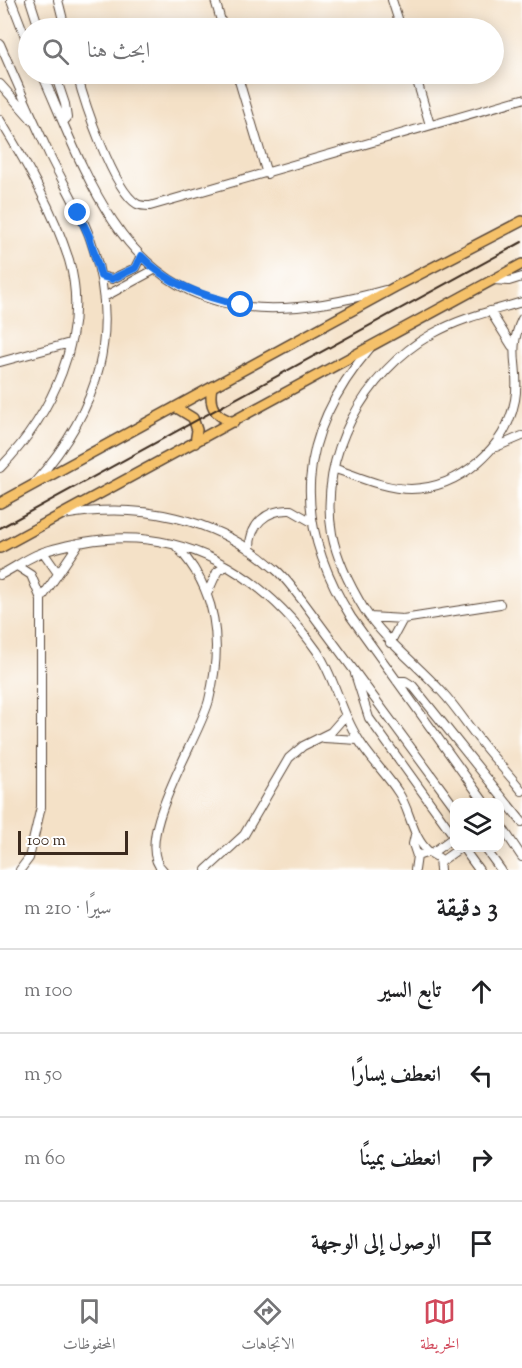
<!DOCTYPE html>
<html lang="ar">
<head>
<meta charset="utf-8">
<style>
  :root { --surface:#fff; --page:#f2f2f2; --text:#202124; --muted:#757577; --line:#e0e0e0; --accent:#d1495b }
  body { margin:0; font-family:"Sorts Mill Goudy",Amiri,serif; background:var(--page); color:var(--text); direction:rtl }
  .controls { position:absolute; right:18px; bottom:18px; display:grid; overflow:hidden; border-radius:12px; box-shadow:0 3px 15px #0003 }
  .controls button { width:54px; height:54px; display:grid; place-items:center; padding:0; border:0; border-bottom:2px solid var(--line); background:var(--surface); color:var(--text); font:30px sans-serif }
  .scale { position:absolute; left:18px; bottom:15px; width:110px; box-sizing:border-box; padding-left:6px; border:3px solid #3b2a1e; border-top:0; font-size:16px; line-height:21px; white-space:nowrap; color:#3b2a1e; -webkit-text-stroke:4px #fff; paint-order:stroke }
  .stop { position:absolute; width:18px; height:18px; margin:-14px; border:4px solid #1a73e8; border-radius:50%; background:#fff }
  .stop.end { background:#1a73e8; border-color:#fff; box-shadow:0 2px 6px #0008 }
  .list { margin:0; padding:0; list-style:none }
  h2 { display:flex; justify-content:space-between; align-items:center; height:78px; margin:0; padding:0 24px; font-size:26px }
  h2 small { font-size:20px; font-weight:400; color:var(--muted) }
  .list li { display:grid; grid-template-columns:39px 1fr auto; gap:18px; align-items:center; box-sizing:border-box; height:84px; padding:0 24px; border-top:2px solid var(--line) }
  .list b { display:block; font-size:22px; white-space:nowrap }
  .list em { font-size:20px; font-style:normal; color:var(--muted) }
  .icon { flex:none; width:33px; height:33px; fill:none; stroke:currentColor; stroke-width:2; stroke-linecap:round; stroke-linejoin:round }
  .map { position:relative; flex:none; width:522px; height:870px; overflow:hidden; direction:ltr }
  .search { position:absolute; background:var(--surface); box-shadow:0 3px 15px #0003; left:18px; right:18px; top:18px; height:66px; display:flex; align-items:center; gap:15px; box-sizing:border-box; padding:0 21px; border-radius:33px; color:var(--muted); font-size:22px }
  .sheet { height:414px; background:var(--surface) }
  nav { display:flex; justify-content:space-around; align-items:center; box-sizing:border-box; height:84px; border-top:2px solid var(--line); background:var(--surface); font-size:16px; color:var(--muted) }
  nav a { display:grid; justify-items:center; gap:3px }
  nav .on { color:var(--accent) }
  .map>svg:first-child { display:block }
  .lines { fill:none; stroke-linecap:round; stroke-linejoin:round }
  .minor-casing { stroke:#574537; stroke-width:10 }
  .major-casing { stroke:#574537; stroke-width:12 }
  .minor { stroke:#fff; stroke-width:8 }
  .major { stroke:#f5c16b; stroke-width:9 }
  .rail { stroke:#3b2a1e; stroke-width:2 }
  .route { stroke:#1a73e8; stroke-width:8 }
</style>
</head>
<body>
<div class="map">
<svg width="522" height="870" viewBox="0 0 522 870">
  <rect width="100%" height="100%" fill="#fff"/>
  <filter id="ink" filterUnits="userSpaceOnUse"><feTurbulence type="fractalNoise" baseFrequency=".0167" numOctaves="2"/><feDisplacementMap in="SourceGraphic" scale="12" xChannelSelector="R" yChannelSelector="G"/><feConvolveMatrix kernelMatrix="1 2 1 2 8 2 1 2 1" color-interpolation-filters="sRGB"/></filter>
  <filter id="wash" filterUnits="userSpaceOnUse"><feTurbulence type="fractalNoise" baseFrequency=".008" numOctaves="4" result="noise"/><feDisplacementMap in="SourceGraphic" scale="24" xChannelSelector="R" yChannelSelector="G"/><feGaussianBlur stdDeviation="1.35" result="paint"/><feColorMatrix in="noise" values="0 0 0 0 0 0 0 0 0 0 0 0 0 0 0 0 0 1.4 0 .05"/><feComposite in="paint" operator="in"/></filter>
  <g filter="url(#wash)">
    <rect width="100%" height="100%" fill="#f4e1c7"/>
  </g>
  <g filter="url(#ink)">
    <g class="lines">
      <defs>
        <path id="minor" d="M11,0l17,44
          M30,0l9,28
          M58,0l7,28
          M215,0l8,28
          M392,0l9,28
          M0,44c16,37 33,75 50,112 13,27 30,54 40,82 33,93 9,172 -55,244
          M42,74c22,49 41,102 71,147 67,102 166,99 272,69
          M55,74l10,30 2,14 -3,3
          M77,74c7,27 36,116 60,130 4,2 9,2 13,2l372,-107
          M237,74l30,100
          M415,74l15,51
          M0,84l33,37
          M0,120c27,44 53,90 69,140 22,74 -18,156 -69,208
          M101,276l11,3 23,-11 6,-12
          M493,280l16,1 13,-4
          M104,297l50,-27
          M522,302c-30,9 -62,16 -90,32 -67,38 -114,122 -100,200 5,26 18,52 32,75 22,33 52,54 78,83 14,15 26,34 39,50 13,17 28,32 41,49
          M490,311l22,35
          M370,348c-74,88 -79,172 -19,269l133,185
          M0,362l70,-19
          M496,447l26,-11
          M336,469c23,8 49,20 75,20 49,-1 95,-41 104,-89 6,-32 -9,-47 7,-81
          M63,515c76,-13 153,2 212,54 10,8 18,20 27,31l152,206
          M250,550c-1,-25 16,-41 41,-40l21,12
          M43,552l14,20
          M17,566l14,9 10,24v208l-12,51 -9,12
          M0,575c12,-6 23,-14 36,-20 15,-7 32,-10 48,-13 97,-18 178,31 233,109 18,27 23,59 40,86 11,20 29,36 41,55 13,19 13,44 31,60
          M208,592l9,-20 9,-6
          M41,599l38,-56
          M370,617l33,2 97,-15
          M390,643l13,-24
          M355,674l14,44 85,118
          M397,681h8l8,5 109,136
          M324,738l34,2
          M500,824l22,33
          M415,835l-2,9 4,12
          M463,848l16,22
          M485,848l16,22
          M432,853l22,-16
          M440,862l20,-14
          M163,870c-33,-28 38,-135 46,-170 14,-57 9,-110 -33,-154
          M206,870l38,-35 45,-77 14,-12 28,-14 14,-16
          M415,870l2,-14 12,-4 10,6 1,12"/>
        <path id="major" d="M212,387c-4,19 3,30 22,35
          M175,407l18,11 4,12 -2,13
          M0,503l395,-216 127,-66
          M0,548l522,-284"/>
      </defs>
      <use href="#minor" class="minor-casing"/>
      <use href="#major" class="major-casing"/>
      <use href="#minor" class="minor"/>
      <use href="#major" class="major"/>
      <path class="rail" d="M0,528l522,-286"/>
    </g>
  </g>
  <g class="lines" filter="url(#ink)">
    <path class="route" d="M78,213l11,23 12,40 11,3 23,-11 6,-12c28,29 61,40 100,49"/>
  </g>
</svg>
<div class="controls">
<button><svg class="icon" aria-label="layers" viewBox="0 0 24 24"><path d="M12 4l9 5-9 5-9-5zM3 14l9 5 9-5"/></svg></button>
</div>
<div class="scale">100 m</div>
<div class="stop" style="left:241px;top:305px"></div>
<div class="stop end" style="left:78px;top:213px"></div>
<div class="search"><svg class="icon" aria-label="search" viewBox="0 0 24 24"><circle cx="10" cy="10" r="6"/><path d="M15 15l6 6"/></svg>ابحث هنا</div>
</div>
<section class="sheet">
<h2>3 دقيقة<small>سيرًا · 210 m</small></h2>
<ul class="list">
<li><svg class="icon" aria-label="ahead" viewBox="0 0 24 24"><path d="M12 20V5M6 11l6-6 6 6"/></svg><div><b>تابع السير</b></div><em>100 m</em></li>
<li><svg class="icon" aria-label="left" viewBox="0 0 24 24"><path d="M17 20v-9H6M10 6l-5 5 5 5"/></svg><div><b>انعطف يسارًا</b></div><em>50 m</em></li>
<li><svg class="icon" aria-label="right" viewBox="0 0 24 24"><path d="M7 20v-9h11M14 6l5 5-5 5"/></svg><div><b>انعطف يمينًا</b></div><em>60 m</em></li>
<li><svg class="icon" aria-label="arrive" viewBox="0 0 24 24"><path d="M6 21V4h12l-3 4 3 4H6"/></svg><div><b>الوصول إلى الوجهة</b></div></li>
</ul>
</section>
<nav>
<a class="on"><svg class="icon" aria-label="map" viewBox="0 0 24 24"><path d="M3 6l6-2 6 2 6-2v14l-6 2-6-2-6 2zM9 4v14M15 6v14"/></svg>الخريطة</a>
<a><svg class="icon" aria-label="directions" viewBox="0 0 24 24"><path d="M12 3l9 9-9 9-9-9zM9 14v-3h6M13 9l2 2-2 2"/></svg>الاتجاهات</a>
<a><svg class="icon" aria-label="saved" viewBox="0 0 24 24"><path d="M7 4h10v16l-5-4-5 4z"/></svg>المحفوظات</a>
</nav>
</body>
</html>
